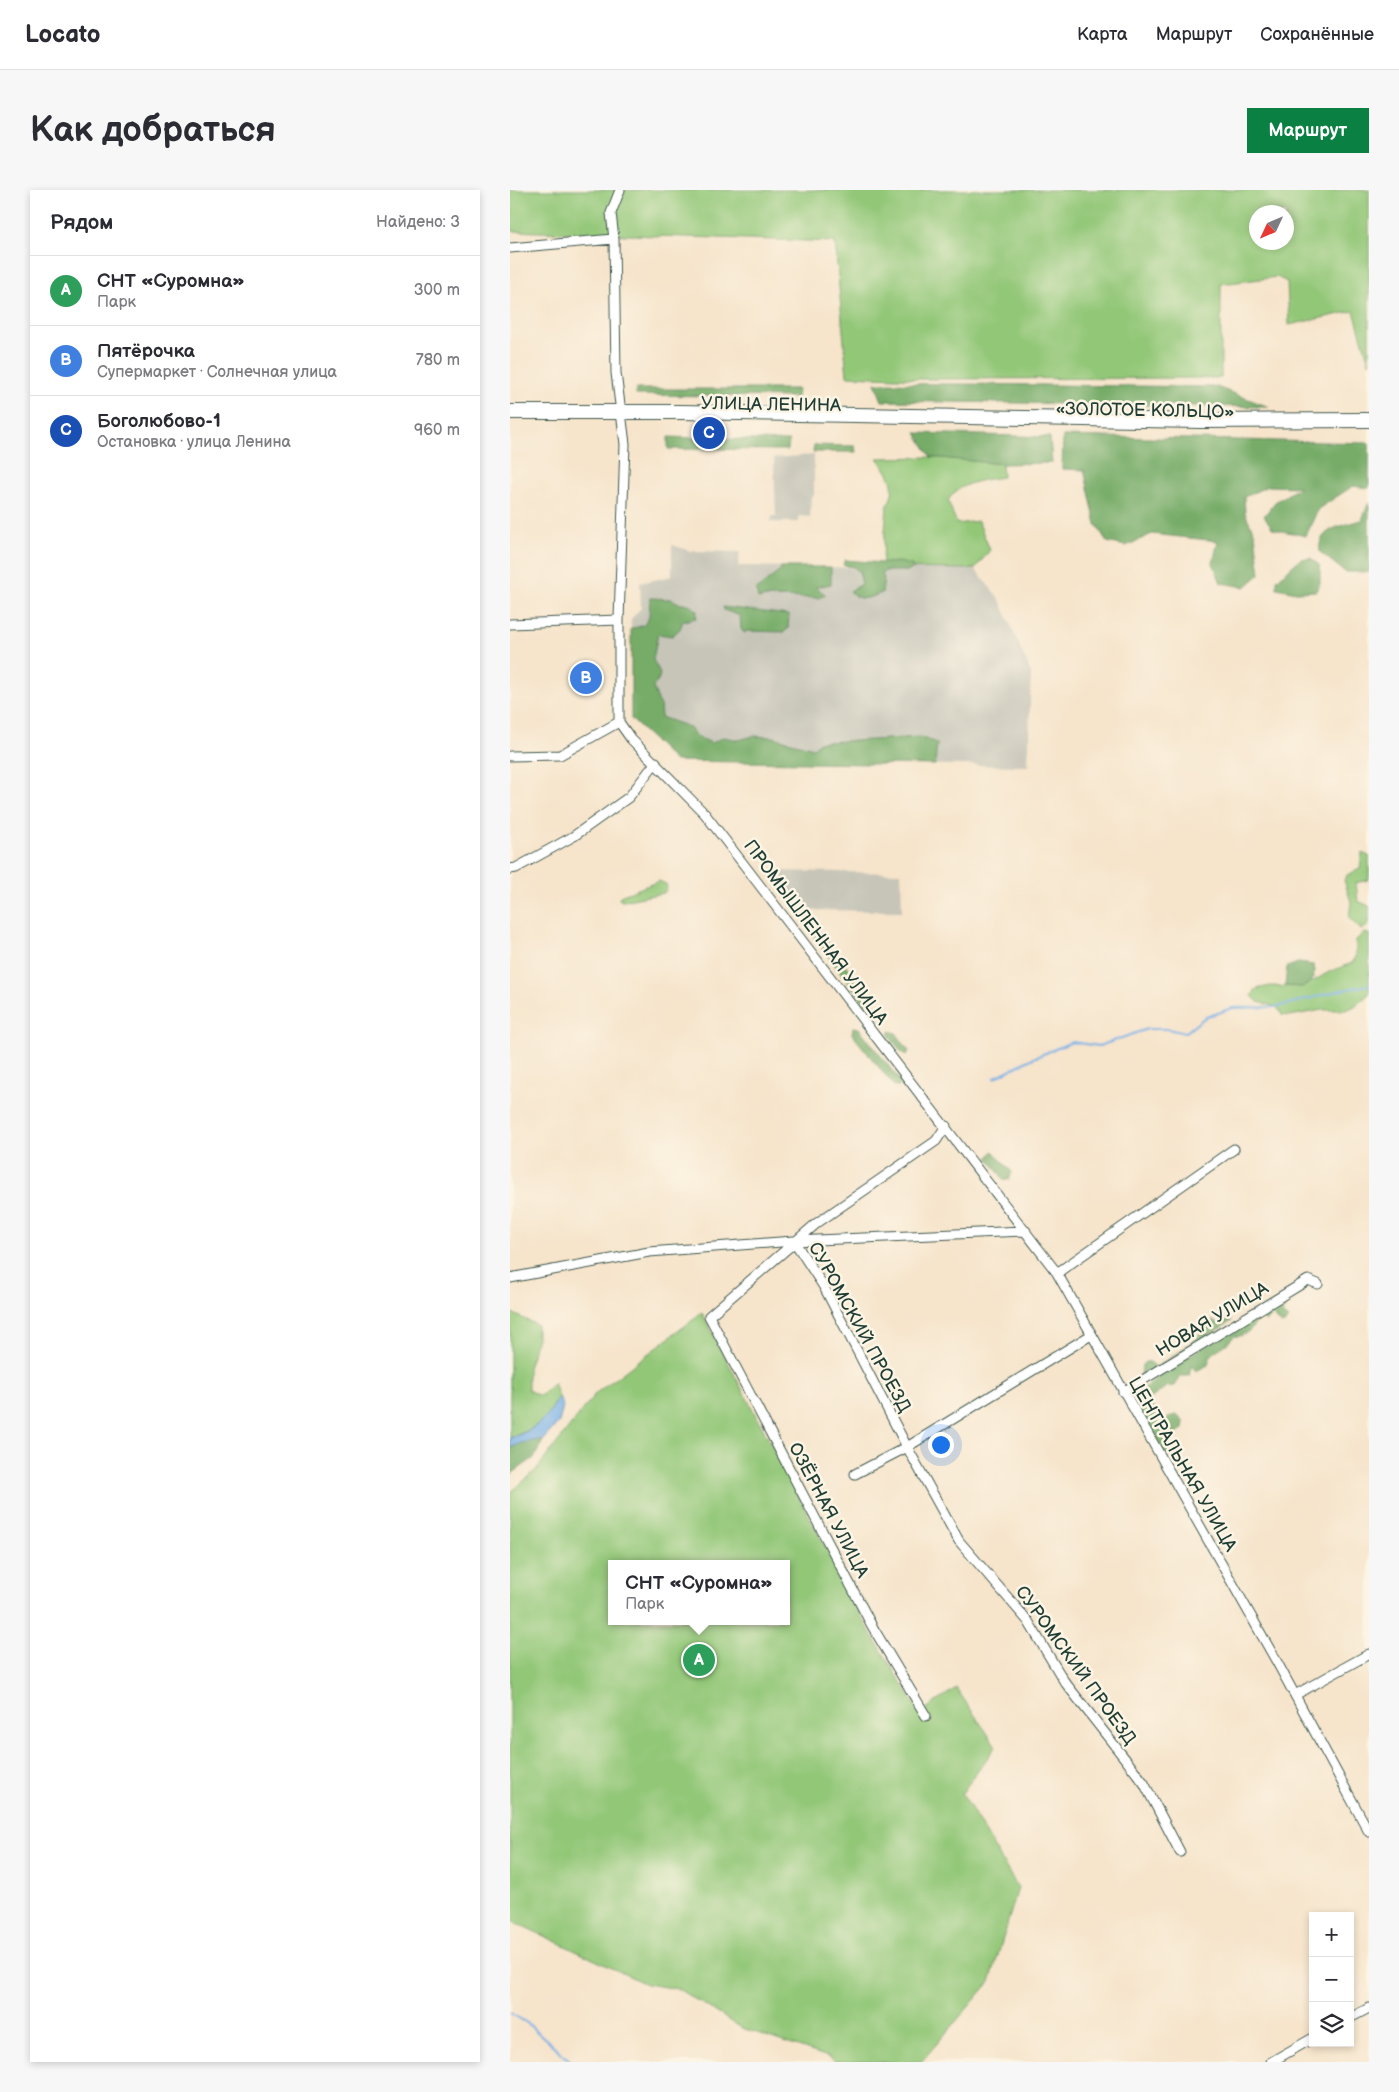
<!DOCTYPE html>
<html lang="ru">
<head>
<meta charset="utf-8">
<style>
  :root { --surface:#fff; --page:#f7f7f7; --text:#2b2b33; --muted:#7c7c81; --line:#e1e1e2; --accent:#0b8043 }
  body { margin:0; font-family:"Balsamiq Sans",sans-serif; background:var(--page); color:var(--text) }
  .controls { position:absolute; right:15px; bottom:15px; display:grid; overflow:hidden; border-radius:0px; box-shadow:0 2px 8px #0003 }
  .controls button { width:45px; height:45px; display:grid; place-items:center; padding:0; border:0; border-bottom:1px solid var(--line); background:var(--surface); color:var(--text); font:25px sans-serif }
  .compass { position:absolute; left:739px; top:15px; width:45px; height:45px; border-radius:50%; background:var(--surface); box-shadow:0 2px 8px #0003; rotate:226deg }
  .you { position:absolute; left:430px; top:1254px; width:18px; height:18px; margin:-12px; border:4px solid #fff; border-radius:50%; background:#1a73e8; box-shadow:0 0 0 8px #1a73e833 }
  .badge { display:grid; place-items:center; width:32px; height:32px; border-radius:50%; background:var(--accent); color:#fff; font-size:16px; font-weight:700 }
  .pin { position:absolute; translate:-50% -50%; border:2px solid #fff; box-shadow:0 1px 5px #0006 }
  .popup { position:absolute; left:98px; top:1370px; width:182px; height:65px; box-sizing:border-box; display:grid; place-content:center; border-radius:0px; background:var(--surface); filter:drop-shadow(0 1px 4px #0005); font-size:16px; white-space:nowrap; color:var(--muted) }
  .popup b { font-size:19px; color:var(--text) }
  .popup::after { content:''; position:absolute; left:50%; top:100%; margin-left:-10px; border:10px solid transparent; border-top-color:var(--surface) }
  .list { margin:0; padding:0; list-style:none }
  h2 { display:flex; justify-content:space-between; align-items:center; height:65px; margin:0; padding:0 20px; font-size:21px }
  h2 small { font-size:16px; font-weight:400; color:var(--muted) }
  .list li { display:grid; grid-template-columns:32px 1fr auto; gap:15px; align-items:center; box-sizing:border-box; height:70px; padding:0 20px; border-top:1px solid var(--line) }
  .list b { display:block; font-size:19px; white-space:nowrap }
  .list p { margin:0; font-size:16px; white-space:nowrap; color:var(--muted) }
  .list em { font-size:16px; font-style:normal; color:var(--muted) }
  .icon { flex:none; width:28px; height:28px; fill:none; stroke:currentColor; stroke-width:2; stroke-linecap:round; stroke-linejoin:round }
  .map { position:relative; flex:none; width:859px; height:1872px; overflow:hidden; border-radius:0px }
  header { display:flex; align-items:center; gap:30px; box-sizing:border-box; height:70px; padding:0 25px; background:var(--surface); border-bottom:1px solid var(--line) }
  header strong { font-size:24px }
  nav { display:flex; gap:28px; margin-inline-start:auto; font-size:18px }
  .intro { display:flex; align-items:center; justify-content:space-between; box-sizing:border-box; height:120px; padding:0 30px }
  h1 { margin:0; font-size:35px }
  .button { padding:12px 22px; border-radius:0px; background:var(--accent); color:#fff; font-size:18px; font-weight:700 }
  main { display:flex; gap:30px; padding:0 30px }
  aside { flex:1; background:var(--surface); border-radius:0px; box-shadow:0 2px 8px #0003 }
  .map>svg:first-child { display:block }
  .industrial { fill:#c6c5b8 }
  .green { fill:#93c778; stroke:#598256; fill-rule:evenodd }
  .forest { fill:#76ac68; stroke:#4a744e }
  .water { fill:#78b0e7; stroke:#4c768e }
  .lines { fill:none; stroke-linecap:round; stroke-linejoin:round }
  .stream { stroke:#78b0e7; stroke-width:2 }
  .minor-casing { stroke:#3f564b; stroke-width:11 }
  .highway-casing { stroke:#3f564b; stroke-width:16 }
  .minor { stroke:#fff; stroke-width:9 }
  .highway { stroke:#fff; stroke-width:14 }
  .labels { text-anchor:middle; stroke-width:5; stroke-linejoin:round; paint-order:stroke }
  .street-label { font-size:18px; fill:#1f3d34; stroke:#fcf5e5 }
</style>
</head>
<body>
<header>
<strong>Locato</strong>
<nav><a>Карта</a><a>Маршрут</a><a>Сохранённые</a></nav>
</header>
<div class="intro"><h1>Как добраться</h1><a class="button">Маршрут</a></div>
<main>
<aside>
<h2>Рядом<small>Найдено: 3</small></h2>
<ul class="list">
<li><span class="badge" style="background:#2e9e5b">A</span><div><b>СНТ «Суромна»</b><p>Парк</p></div><em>300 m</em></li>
<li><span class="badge" style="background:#3f7fe0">B</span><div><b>Пятёрочка</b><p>Супермаркет · Солнечная улица</p></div><em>780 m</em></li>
<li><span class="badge" style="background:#1a4fb4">C</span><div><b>Боголюбово-1</b><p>Остановка · улица Ленина</p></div><em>960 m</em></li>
</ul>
</aside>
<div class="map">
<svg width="859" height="1872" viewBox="0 0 859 1872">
  <rect width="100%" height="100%" fill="#fcf5e5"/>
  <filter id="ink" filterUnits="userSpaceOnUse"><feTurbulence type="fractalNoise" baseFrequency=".02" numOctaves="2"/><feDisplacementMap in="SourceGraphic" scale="10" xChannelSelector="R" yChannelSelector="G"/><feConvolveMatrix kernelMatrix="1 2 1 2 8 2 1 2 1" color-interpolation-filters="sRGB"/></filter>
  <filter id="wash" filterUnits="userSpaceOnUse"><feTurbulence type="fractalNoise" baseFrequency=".0096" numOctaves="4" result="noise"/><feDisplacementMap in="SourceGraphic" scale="20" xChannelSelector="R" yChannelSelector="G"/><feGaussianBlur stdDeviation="1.12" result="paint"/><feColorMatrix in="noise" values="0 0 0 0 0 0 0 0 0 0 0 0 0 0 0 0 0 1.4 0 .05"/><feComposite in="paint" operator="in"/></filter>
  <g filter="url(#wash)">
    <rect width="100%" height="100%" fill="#f6e4cb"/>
    <path class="industrial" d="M304,265v41l-3,1 -1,20 -11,-1v6h-28l1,-6h4l-2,-58z
      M162,355l19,6 49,1 -2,14 237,3 25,31 31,73 -3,93 -353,-5 -44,-42v-100l10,-11 -1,-25 32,-7z
      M265,681l126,2 1,38 -95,-1 -30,-28 -3,-7z"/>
    <path class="green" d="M0,0h859v173l-15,-52 -65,14 -2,-43 -10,-5 -56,7v94l-299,1 -75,-3 -12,-134 -325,-11zM746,22h30v30h-30z
      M421,267l71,7 1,13c-19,3 -45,5 -55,24l9,23 21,-3 12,29 -15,19 -93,-1 5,-62c12,-19 2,-33 -10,-48z
      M852,663l7,3v22l-1,2 -12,3 2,18 11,5v19l-8,5 -12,-12 2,-16 -7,-22 3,-5 13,-6z
      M149,691l7,3 1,4 -3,5 -42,8 -3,-2 1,-3z
      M854,743l5,1v60l-14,12 -9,4h-24l-32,6 -8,-1 -5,-8 -19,-5 -6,-6 4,-7 14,-3 33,1 26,-15 23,-9 4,-6v-17z
      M0,1122l27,13v14l-9,29v22l12,6 14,-13 5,14c-15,26 -22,30 -49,41z
      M192,1123l168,319 50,81 36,-25 40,58 -34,47 56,95 -28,94 -69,80h-86l-4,-4 -89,-30 -64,-39 -32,-5 -136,-64v-427l26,-23 60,-77zM101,1374h175v57h-175z"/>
    <path class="forest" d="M365,193l342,4 52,20 -387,-6z
      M126,199h162l-1,8 -161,-2z
      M406,243l134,4 2,26 -50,1 -71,-7z
      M553,246l306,7v45l-16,-2 -35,23 -12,27 -33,-7 -9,-13 11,-14 25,-15 -32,-1 -24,11 1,16 10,21 5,40 -15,13 -24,-4 -8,-20 5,-22 -66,-7 -26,12 -19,-4 -11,-18 -12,-54 -22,-1z
      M158,247l121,4 -1,9 -120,-1z
      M304,255l41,1 1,6h-43z
      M859,312v70h-24l-25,-20c-4,-24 25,-27 42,-32z
      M801,368l9,8v17l-4,8 -20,1 -19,-4v-8l23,-21z
      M335,370l38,3 16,-1 13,3 1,3 -4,3h-24l-3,3 2,4 -2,15c-13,5 -22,10 -32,-2l12,-7 -3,-12 -5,-5 -11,-2z
      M271,377h50v17l-15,3 10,8 -7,3 -53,-1 -8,2 -2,-9 24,-19z
      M140,408l21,1 10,5h8l8,7 -1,7 -13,3 -3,8 -8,7 -14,-2 -5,26c8,14 10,14 0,27l7,18 1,12 28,10 8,10 15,6 11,-6 16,3 14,-4 20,1 41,11 5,-6 53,-2 47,-3 18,6 -2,22 -260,-4 -44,-42v-90l13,-4 5,-8z
      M213,417l66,8 -1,14 -4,3 -37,-1 -3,2 -3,-4 -1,-13 -16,-6z
      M307,743l4,1 53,67 1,6 -2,4 -8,-7 -51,-66z
      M788,773l16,2 1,6 -4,11 -8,5 -18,-1 2,-19z
      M343,837l6,1 42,54 -1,4h-6l-42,-52z
      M380,841l6,2 13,18 -2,4 -5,-2 -13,-17z
      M483,961l19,21 -3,8 -6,-1 -15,-21z
      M773,1107l2,11 -3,6 6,5 -3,4 -4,1 -9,-9 -5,6 -7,-3c-6,8 -15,20 -26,18 -9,14 -23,11 -26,29l-12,6 -5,-5 -2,10h-9l-6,10 -8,1 -17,13 9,17 -1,8 3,1c6,-6 9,-10 17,-11l7,7 -1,7c-10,5 -12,7 -14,18l6,7v4l-10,-4 -32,-53 1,-11 11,-3 23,-18z
      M718,1130l4,1 -96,59 5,-6 1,-9 3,-3h5l6,5c14,-8 27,-18 40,-28 4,-3 3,-7 6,-10 2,-3 7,-6 9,-8l11,3z
      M34,1249l-10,19 -24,17v-27l11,-5z"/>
    <path class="water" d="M49,1207l4,9 -4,16 -15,17 -23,4 -11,5v-10c26,-9 35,-17 49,-41z"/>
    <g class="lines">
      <path class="stream" d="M484,888l37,-19 41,-17 27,4 48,-17h21l17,4 19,-15 28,-10 45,-1 65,-17 27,-5
        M0,1823l17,10 45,39"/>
    </g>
  </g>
  <g filter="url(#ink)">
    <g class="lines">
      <defs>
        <path id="minor" d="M110,0l-9,23 3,26 2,134 9,71 -6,176v102l12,17 74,75 352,459 221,391 91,168
          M0,58l104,-9
          M0,434l109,-4
          M0,566l50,-1 59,-33
          M0,679l6,-1 58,-32 55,-39 27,-35
          M284,1051l30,46 83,160 52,94 69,80 36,60 80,102 36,69
          M547,1083l177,-124
          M0,1088l139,-26 145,-11 232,-10
          M613,1202l185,-112 10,4
          M345,1284l52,-27 184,-112
          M785,1505l74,-41
          M416,1526l-54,-90 -163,-310 108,-93 119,-82 10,-15
          M840,1828l19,-10
          M761,1872l42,-24"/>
        <path id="highway" d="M0,222h169l521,9 169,-1"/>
      </defs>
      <use href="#minor" class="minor-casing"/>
      <use href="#highway" class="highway-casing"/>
      <use href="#minor" class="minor"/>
      <use href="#highway" class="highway"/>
    </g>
  </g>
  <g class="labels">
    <g class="street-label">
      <text transform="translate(261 214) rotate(1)" y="6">УЛИЦА ЛЕНИНА</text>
      <text transform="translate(635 220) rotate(1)" y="6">«ЗОЛОТОЕ КОЛЬЦО»</text>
      <text transform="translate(306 742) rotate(53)" y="6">ПРОМЫШЛЕННАЯ УЛИЦА</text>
      <text transform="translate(702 1129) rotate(-31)" y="6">НОВАЯ УЛИЦА</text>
      <text transform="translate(350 1137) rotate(61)" y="6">СУРОМСКИЙ ПРОЕЗД</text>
      <text transform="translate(673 1274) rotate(60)" y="6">ЦЕНТРАЛЬНАЯ УЛИЦА</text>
      <text transform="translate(319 1320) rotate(62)" y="6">ОЗЁРНАЯ УЛИЦА</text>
      <text transform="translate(566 1475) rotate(54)" y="6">СУРОМСКИЙ ПРОЕЗД</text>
    </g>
  </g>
</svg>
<div class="controls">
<button>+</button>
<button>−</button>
<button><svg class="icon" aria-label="layers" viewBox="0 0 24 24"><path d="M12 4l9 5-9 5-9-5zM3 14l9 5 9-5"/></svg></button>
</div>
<svg class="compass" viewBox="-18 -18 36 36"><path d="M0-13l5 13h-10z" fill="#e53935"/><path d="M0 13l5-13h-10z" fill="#7c7c81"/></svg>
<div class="you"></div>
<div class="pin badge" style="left:189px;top:1470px;background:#2e9e5b">A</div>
<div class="popup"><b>СНТ «Суромна»</b>Парк</div>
<div class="pin badge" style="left:76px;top:488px;background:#3f7fe0">B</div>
<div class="pin badge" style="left:199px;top:243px;background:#1a4fb4">C</div>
</div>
</main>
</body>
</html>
